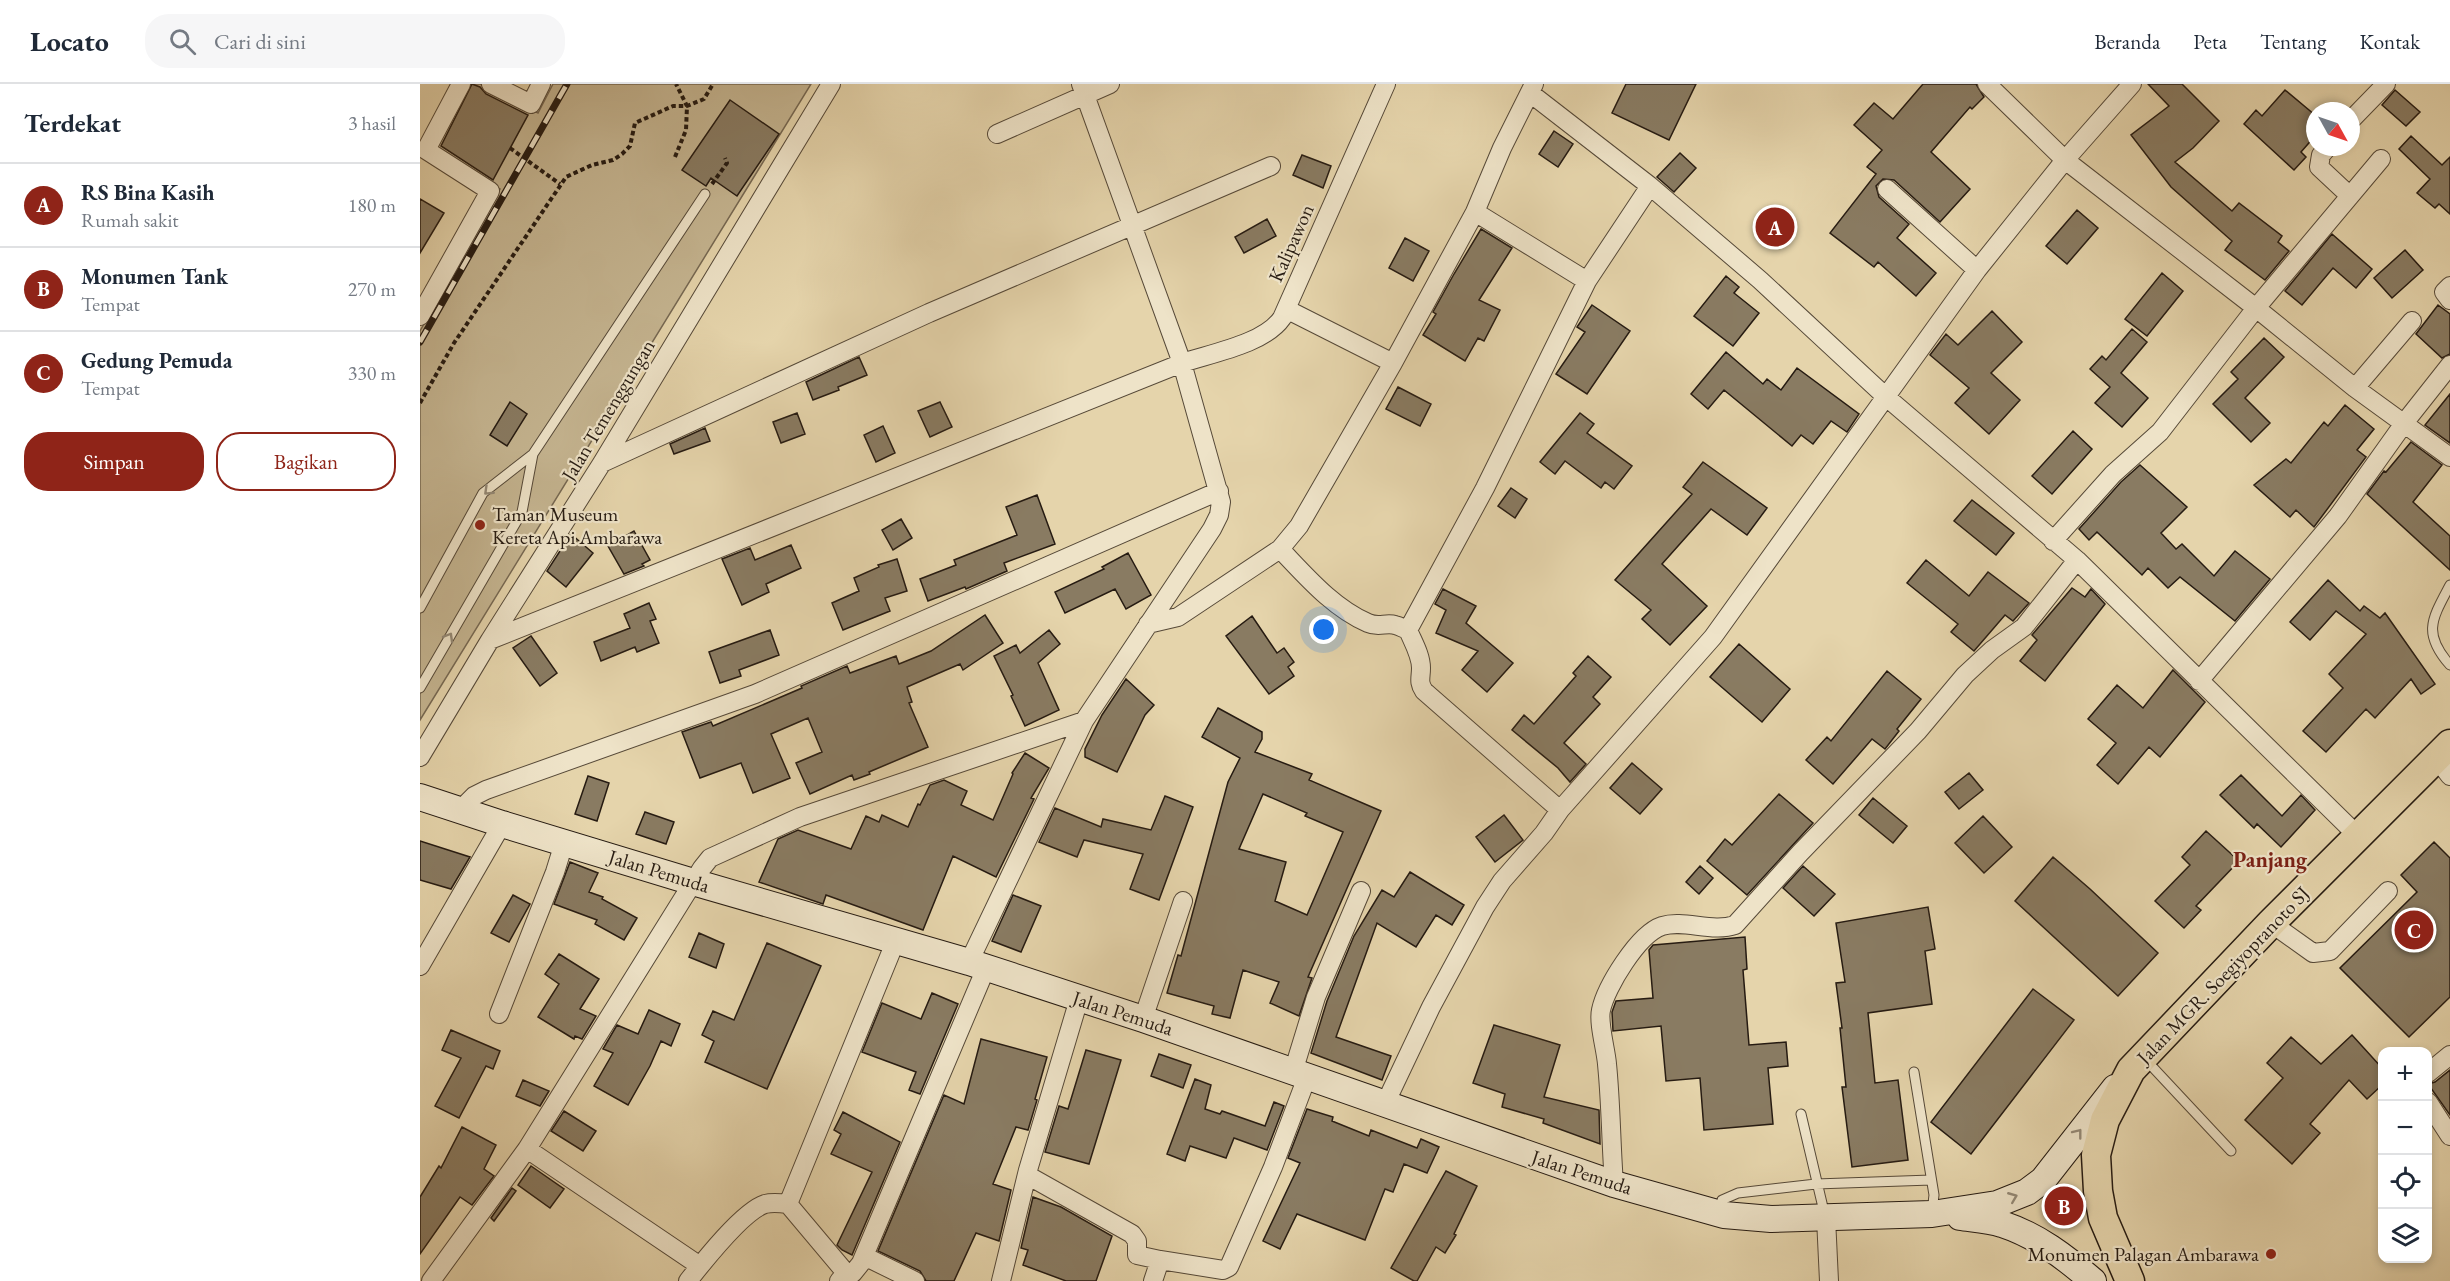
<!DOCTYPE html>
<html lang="id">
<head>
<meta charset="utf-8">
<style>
  :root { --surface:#fff; --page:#f6f6f7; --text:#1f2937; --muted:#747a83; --line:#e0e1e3; --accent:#8f2418 }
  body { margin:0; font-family:"EB Garamond",serif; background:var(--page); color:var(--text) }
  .controls { position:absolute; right:18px; bottom:18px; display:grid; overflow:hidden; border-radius:12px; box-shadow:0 3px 9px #0003 }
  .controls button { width:54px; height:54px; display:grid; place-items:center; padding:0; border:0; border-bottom:2px solid var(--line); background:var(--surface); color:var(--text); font:30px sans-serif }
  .compass { position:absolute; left:1886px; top:18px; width:54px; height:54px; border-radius:50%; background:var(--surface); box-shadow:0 3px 9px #0003; rotate:130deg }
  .you { position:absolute; left:904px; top:546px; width:21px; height:21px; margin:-15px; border:4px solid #fff; border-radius:50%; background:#1a73e8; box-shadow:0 0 0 9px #1a73e833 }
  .badge { display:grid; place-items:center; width:39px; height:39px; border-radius:50%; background:var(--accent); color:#fff; font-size:20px; font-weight:700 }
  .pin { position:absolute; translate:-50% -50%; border:3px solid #fff; box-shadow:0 2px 6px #0006 }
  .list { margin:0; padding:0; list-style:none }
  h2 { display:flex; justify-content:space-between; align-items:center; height:78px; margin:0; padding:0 24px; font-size:26px }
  h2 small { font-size:20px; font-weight:400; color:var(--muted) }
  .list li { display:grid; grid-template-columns:39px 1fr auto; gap:18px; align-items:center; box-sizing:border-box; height:84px; padding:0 24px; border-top:2px solid var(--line) }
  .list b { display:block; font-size:22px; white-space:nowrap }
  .list p { margin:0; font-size:20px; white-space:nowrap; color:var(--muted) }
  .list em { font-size:20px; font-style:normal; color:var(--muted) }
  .actions { display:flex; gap:12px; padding:18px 24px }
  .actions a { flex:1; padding:14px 0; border:2px solid var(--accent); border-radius:24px; text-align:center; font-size:21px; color:var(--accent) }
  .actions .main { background:var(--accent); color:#fff }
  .icon { flex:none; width:33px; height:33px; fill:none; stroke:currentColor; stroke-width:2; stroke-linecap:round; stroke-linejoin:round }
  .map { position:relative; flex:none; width:2030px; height:1197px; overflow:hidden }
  header { display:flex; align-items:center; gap:36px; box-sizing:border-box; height:84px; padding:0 30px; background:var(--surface); border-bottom:2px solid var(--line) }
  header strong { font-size:28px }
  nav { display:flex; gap:33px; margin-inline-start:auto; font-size:21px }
  .search { width:420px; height:54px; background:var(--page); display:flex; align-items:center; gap:15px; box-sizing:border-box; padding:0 21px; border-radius:24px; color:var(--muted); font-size:22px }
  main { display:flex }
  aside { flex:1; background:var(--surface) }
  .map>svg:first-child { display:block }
  .green { fill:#c5b591; stroke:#766852; stroke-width:1.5 }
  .building { fill:#897b62; stroke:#261b12; stroke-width:1.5; fill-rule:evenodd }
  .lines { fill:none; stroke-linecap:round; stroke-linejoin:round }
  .lane-casing { stroke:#564938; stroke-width:11 }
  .street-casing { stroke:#564938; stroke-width:20 }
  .secondary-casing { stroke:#261b12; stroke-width:28 }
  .primary-casing { stroke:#261b12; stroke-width:31 }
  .path { stroke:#261b12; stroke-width:4; stroke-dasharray:4.5 3; stroke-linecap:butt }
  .lane { stroke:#eee3c8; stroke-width:9 }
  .street { stroke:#eee3c8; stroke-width:18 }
  .secondary { stroke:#eee3c8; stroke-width:26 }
  .primary { stroke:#e5d4ab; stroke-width:28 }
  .rail-casing { stroke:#261b12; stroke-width:7 }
  .rail { stroke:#eee3c8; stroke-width:4.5; stroke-dasharray:14; stroke-linecap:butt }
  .oneway { stroke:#948976 }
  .poi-dot { fill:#8f2418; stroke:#eee3c8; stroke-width:2 }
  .labels { text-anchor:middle; stroke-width:4.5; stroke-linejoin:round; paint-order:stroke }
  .street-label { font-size:20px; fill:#261b12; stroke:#eee3c8 }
  .poi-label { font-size:20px; fill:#261b12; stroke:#eee3c8; text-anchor:start }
  .quarter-label { font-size:22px; font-weight:bold; fill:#7a1f14; stroke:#eee3c8 }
</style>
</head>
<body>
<header>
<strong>Locato</strong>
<div class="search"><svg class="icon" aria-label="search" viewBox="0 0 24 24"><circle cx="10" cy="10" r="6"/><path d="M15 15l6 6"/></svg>Cari di sini</div>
<nav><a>Beranda</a><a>Peta</a><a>Tentang</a><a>Kontak</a></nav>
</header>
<main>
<aside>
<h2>Terdekat<small>3 hasil</small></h2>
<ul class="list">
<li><span class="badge">A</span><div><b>RS Bina Kasih</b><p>Rumah sakit</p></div><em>180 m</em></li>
<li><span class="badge">B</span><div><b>Monumen Tank</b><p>Tempat</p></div><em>270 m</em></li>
<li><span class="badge">C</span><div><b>Gedung Pemuda</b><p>Tempat</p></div><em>330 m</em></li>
</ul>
<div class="actions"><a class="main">Simpan</a><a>Bagikan</a></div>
</aside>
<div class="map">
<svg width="2030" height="1197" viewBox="0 0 2030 1197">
  <rect width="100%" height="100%" fill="#e5d4ab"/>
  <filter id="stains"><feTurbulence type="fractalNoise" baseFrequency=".00333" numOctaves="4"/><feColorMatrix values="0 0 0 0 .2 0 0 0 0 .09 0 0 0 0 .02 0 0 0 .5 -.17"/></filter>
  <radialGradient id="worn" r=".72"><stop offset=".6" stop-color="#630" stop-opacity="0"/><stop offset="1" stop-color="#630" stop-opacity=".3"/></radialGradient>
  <path class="green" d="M47,0h13l58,29 15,-29h258l-391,636v-389l80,-142 -70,-39z"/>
  <path class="building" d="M52,0l8,3 6,7 42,21 -35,65 -52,-34z
    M1206,0h70l-27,56 -57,-27z
    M1503,0h53l8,13 -12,12 -2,-2 -39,45 39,37 -30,33 -46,-42 -11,-1 -7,7 3,11 30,27 -12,14 39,35 -20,23 -38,-34 -4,5 -44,-34 46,-59 -9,-7 15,-17 -28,-25 20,-22 19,16z
    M1728,0h34l37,37 -26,27 -18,14 57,49 7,-8 43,33 -4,6 11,9 -24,29 -40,-30 7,-9 -61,-54 -40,-52 38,-29z
    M1865,6l30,25v21l-14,16 5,5 -12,13 -50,-46 12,-14 6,6z
    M1975,6l25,22 -14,14 -24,-21z
    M310,16l49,34 -42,62 -26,-18 -5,8 -24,-16z
    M1134,47l19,13 -15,23 -19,-13z
    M1991,52l31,29 8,-8v57l-11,-10 -4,4 -18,-15 13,-14 -31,-30z
    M1260,69l16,15 -22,24 -17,-15z
    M882,71l29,11 -8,22 -30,-13z
    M0,115l24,14 -24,40z
    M1657,126l21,18 -31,36 -21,-18z
    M847,135l9,17 -32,17 -9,-16z
    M1061,145l31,19 -33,52 21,10 -16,31 -6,-3 -13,23 -42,-26 13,-21 -3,-2 21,-38z
    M1912,150l40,35 -16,19 -23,-20 -31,37 -17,-14z
    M985,154l24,13 -16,30 -24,-13z
    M1985,166l18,20 -31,28 -18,-20z
    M1742,189l21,18 -36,45 -22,-17z
    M1306,192l13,11 -5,6 25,20 -26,33 -39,-30z
    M1172,221l38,26 -43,63 -31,-20 29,-42 -8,-5z
    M2018,221l12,9v40l-8,4 -26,-24z
    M1572,227l30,31 -31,31 29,27 -31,34 -34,-31 14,-15 -39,-33 16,-21 12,11z
    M1712,245l15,13 -26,31 27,25 -26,29 -27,-24 15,-16 -20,-18 12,-13 4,4z
    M1844,254l20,19 -39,41 25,25 -19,19 -38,-38 25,-25 -7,-7z
    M1306,268l37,32 4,-5 14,11 16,-22 62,46 -12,18 -16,-11 -18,23 -12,-9 -9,11 -68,-56 -16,19 -17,-15z
    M439,273l8,18 -29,12 1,3 -26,10 -7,-18z
    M978,303l33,17 -11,22 -34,-17z
    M2030,310v49l-25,-18z
    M90,318l17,12 -20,32 -17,-11z
    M520,318l12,25 -22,10 -12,-26z
    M1925,321l29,24 -17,21 9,7 -52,70 -18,-17 -6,7 -36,-32 32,-26 5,4 33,-41 4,4z
    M377,329l8,21 -24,9 -8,-21z
    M1160,329l14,11 -7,9 45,33 -18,23 -9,-7 -4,6 -36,-27 -10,13 -15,-12z
    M463,342l12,27 -19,9 -12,-27z
    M285,344l5,13 -36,13 -4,-10z
    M1653,347l19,18 -40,45 -20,-18z
    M1991,358l31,23 -29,37 37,34v34l-83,-76 17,-23 2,1z
    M1283,378l64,46 -20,27 -36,-26 -49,55 45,42 -37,39 -28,-26 9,-9 -36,-30 77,-86 -9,-7z
    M1720,381l47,42 -26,26 15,16 6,-5 32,32 21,-25 35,28 -35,42 -55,-44 -12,11 -20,-20 -6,7 -45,-43 -8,8 -10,-11 42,-47z
    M1091,404l16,11 -12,19 -17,-12z
    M617,411l18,49 -51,19 3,8 -41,18 -1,-2 -37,14 -8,-22 36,-14 -2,-5 63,-25 -11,-28z
    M1552,416l42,33 -18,22 -42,-34z
    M481,435l11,19 -19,12 -11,-20z
    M214,447l16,29 -8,4 2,2 -20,8 -16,-28z
    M151,450l22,19 -27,34 -19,-16z
    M371,461l10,23 -35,16 3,8 -27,13 -20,-46 28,-11 5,12z
    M708,469l23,42 -25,14 -11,-20 -50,24 -10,-21 49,-23 -2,-2z
    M477,475l10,32 -22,7 5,13 -47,19 -11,-27 27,-12 -5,-13 25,-11 -1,-2z
    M1506,476l43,36 19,-24 41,31 -16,18 -8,-6 -31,36 -23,-19 7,-8 -51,-41z
    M1908,496l32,31 4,-5 16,12 5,-5 50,71 -14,10 -10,-15 -36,39 -9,-9 -40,43 -23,-21 40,-43 -14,-14 37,-40 -30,-23 -26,29 -20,-18z
    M1652,504l13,9 6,-8 14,15 -60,77 -25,-20 17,-21 -5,-5z
    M1023,505l33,17 -10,17 47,40 -26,29 -25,-22 16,-19 -42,-18 10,-23 -11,-6z
    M229,519l7,16 -6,2 9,22 -22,9 -2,-5 -34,14 -7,-19 36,-14 -6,-14z
    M565,531l18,28 -40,27 -3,-6 -53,23 5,15 -3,1 19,44 -59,25 1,2 -16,6 -2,-5 -42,19 -14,-31 26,-11 -14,-34 -37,16 19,44 -37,15 -12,-30 -41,15 -18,-46 29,-10 2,4 89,-38 -1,-2 46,-20 3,7 46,-17 3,8 32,-13z
    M832,532l25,37 7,-5 10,14 -6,5 6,9 -25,18 -43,-58z
    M350,546l9,25 -40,15 2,6 -21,7 -11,-31z
    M629,546l11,14 -22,19 21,47 -34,16 -14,-30 2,-1 -19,-39 22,-11 4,8z
    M111,552l26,37 -17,13 -27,-38z
    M1319,560l51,45 -28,33 -52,-45z
    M1168,572l23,21 -18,20 7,7 -36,39 22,21 -16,18 -12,-14 -46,-38 12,-15 10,9 42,-48 -3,-3z
    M1753,586l32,32 -45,55 -11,-10 -31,37 -21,-19 19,-22 -28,-24 29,-34 26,23z
    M1467,587l34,28 -24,30 2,2 -14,18 -13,-10 -39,45 -27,-24 21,-23 4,4z
    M706,595l28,26 -9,10 -28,57 -32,-15v-8l17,-34z
    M798,624l44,24v7l-7,13 57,22 -3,6 72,31 -73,166 4,1 -13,38 -29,-13 9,-21 -36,-12 -13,48 -18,-4 2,-8 -47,-13 11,-38 3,1 47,-174 12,-24 -38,-21zM843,710l44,19 -2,3 38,16 -36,83 -32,-14 11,-39 -47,-13z
    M605,669l24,15 -18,30 3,1 -38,78 -43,-21 -30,74 -97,-35 -3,9 -64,-22 19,-43 20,-9 53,19 15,-33 13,6 3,-7 26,12 10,-23 2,1 10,-20 14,-5 23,11 -6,14 32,15 20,-46 -1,-1z
    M1212,679l30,26 -22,25 -30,-26z
    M1549,689l14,17 -24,19 -14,-17z
    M1821,691l41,41 19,-21 14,15 -34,37 -24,-23 -3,4 -34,-33z
    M168,692l21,7 -12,38 -22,-7z
    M1359,710l34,29 -66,72 -40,-34 18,-22 7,6z
    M745,712l28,11 -34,93 -29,-11 13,-35 -59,-14 -7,17 -38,-15 16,-34 46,19 2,-8 48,11z
    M1453,714l34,28 -14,17 -34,-28z
    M225,728l29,10 -8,22 -30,-10z
    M1084,731l19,25 -28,22 -19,-25z
    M1563,732l29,31 -28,26 -29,-30z
    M1786,747l33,30 -43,45 5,4 -17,18 -29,-27 35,-36 -8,-8z
    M0,757l50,16 -19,32 -31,-9z
    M2014,758l16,16v139l-41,40 -69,-69 77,-76 -16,-17z
    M1633,773l37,32 68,64 -40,43 -103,-95z
    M150,778l28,11 -9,19 14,5 -1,2 35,19 -13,22 -29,-16 2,-4 -43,-16z
    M1280,782l13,12 -14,16 -13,-12z
    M1383,782l32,28 -21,22 -31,-28z
    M990,788l54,33 -12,20 -16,-10 -20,32 -39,-24 -41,114 55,19 -9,24 -71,-27 16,-52 27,-65 28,-46 12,7z
    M93,811l17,9 -21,38 -18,-9z
    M593,811l28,11 -20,46 -29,-11z
    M1508,823l7,42 -10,2 7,53 -64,9 7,70 23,-3 10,80 -56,7 -10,-80h4l-6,-59h2l-6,-45 9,-1 -9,-59z
    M279,849l25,11 -8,24 -27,-11z
    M1325,853l2,32 -4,1 6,75 37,-3 2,24 -20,2 5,56 -69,6 -4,-52 -34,3 -5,-55 -48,5 -1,-19 4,-11 37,-3 -4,-48 4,-5z
    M347,859l54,23 -54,123 -62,-27 9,-21 -12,-6 11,-24 21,9z
    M139,870l40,25 -19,30 16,7 -14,23 -7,-3 -1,3 -36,-22 21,-33 -14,-10z
    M1613,905l41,31 -103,134 -40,-32z
    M512,909l26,11 -38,90 -11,-4 7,-18 -54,-20 20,-49 39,16z
    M229,926l31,14 -9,22 -10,-5 -11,25 -22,39 -34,-19 19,-33 -10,-4 14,-24 21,9z
    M1074,941l66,20 -16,52 55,13 1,34 -57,-21 1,-4 -42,-12 3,-13 -32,-11z
    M31,946l49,21 -7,18 -7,-3 -27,52 -24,-12 26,-48 -19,-8z
    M1932,951l30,33v17l-15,14 -18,-19 -39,44 10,9 -28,31 -47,-44 38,-42 -16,-15 24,-26 30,27z
    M561,955l66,18 -12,42 2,1 -9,30 -12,-3 -23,57 18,6 -12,51 -23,-8 -22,48h-28l-6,-10 -42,-20 66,-156 20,9z
    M666,966l35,10 -32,104 -44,-12 14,-46 9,3z
    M739,970l32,11 -8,23 -32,-12z
    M2030,986v45l-22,-31 7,-2z
    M775,995l16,6 -6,24 15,5 2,-3 43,15 9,-24 10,4 -17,44 -33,-12 -8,20 -36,-12 -5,15 -18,-7z
    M103,996l26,11 -9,15 -24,-10z
    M887,1025l26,8 -1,4 37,15 2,-6 46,18 4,-9 18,8 -12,26 -23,-9 -11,28 -8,-3 -20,51 -68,-26 -17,35 -17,-8 37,-78 -12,-5z
    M144,1027l32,20 -13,20 -32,-20z
    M423,1028l57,30 -48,113 -10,-5 -5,-5 35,-73 -41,-18 10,-20 -7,-4z
    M42,1043l34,18 -12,24 10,7 -22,29 -12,-8 -40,57v-57l19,-31 2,2z
    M111,1082l33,23 -14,19 -32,-23z
    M1026,1087l31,15 -23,48 2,1 -11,18 -9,-6 -19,34h-3l-23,-13z
    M92,1104l4,3 -22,30 -3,-3z
    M613,1113l28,10 51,29 -16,45h-30l-43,-16 5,-15 -7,-2z"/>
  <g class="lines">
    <defs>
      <path id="lane" d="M2030,501c-18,34 -28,48 0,80
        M0,524l63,-115 50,-39 172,-260
        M0,604l102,-176 11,-58
        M1725,975l86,92
        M1494,988l20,123 -2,17
        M1381,1030l24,102
        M1304,1130l-2,-14 16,-7 78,-9 115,-4"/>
      <path id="street" d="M71,0l40,20 10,-20
        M1567,0l78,76 191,148 99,80 95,69
        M1110,9l120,93 110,94 125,116 192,164 281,276
        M1931,36l35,-36
        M577,50l113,-50
        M1908,63l-7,8 -2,12 31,29
        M1467,105l90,81
        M1055,128l112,69
        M2030,202l-6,6 6,8
        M866,225l107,54
        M0,232l70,-125 -64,-41 35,-66
        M1935,304l57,-67
        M182,379l327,-150 342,-147
        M1633,457l60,-67 47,-42 96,-124 125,-149
        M860,465c26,27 53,59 88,74 11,5 18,-1 27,2 5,1 9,4 13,5
        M728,540l30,-7 102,-68 19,-23 94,-163 82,-151 27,-64 32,-64
        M70,556l692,-277c30,-10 82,-19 100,-45l104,-234
        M1779,597l139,-165 67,-94 45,-57
        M0,673l70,-117 112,-177 229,-379
        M2017,675l13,17
        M41,725l13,-13 12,-6 269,-96 464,-203
        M1140,726l-136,-119c-6,-9 -3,-13 -3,-23 0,-13 -8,-26 -13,-38l77,-142 102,-207 63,-95
        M1851,839l42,30 17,-2 58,-60
        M549,878l115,-241 128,-192 7,-14 2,-13 -39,-139 -101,-279
        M0,882l82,-142
        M79,930l56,-142 9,-29
        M723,935l40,-118
        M873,988l23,-75 45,-106
        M2008,989l22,-18
        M2008,1018l22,34
        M965,1020l46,-97 54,-100 17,-26 42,-48 16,-23 153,-173 264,-367 88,-110 67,-76
        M107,1065l173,117
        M607,1091l105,59 5,7v14l23,5 -7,21
        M1194,1100c-3,-40 -3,-80 -7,-120 -1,-14 -9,-41 -6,-54 5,-23 37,-76 61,-84 22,-7 50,7 73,-1l65,-72 118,-122 47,-56 27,-25 32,-23 53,-67
        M368,1120l108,-264
        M1406,1134l3,63
        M444,1172l51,25
        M740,1176l63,10 6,-3 44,-100 34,-90
        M11,1197l96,-132 175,-281 8,-10 90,-41 284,-96
        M268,1197c15,-19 55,-70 77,-77 7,-2 16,-1 23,0l58,69
        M419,1197l7,-8h7l8,-10 125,-295
        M581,1197l27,-111 51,-171"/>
      <path id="secondary" d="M0,713l82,27 191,58 276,80 174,57 471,165 110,31 47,4 161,-5 65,-10 30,-12 16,-12 72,-92
        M1540,1133c14,2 29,3 42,7 36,12 63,33 91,57"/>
      <path id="primary" d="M1710,1197l-27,-63 -5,-27 -2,-36 9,-35 26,-50 140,-147 179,-179"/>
    </defs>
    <use href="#lane" class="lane-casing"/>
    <use href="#street" class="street-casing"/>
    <use href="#secondary" class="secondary-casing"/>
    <use href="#primary" class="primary-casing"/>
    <path class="path" d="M90,64l50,36
      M255,73l11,-27 1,-24 -11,-22
      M292,100l15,-21 -2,-5
      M0,319l34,-60 112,-166 26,-12 21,-5 9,-6 8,-8 5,-23 38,-17h14l17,-7 9,-15"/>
    <use href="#lane" class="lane"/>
    <use href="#street" class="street"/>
    <use href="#secondary" class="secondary"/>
    <use href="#primary" class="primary"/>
    <defs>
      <path id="rail" d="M0,258l147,-258"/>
    </defs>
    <use href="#rail" class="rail-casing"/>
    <use href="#rail" class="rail"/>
  </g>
  <defs><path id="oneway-chevron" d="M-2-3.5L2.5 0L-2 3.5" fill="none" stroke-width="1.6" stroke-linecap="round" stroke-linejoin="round" transform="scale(1.5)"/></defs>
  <g class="oneway">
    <use href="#oneway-chevron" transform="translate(68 407) rotate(136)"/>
    <use href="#oneway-chevron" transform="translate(29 553) rotate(-60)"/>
    <use href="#oneway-chevron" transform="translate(1658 1049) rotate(-52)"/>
    <use href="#oneway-chevron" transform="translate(1593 1113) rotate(-22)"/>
  </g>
  <g class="poi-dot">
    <circle cx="60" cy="441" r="6"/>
    <circle cx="1851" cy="1170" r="6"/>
  </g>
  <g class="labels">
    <g class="street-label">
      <text transform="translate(871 159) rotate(-66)" y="7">Kalipawon</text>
      <text transform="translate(188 326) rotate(-59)" y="7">Jalan Temenggungan</text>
      <text transform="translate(239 787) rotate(17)" y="7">Jalan Pemuda</text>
      <text transform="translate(1803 891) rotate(-46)" y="7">Jalan MGR. Soegiyopranoto SJ</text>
      <text transform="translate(703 929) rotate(18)" y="7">Jalan Pemuda</text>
      <text transform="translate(1162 1088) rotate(18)" y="7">Jalan Pemuda</text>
    </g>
    <g class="poi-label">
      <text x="72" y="437">Taman Museum<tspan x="72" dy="23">Kereta Api Ambarawa</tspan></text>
      <text x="1839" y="1177" text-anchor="end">Monumen Palagan Ambarawa</text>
    </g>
    <g class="quarter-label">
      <text x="1850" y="783">Panjang</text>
    </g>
  </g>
  <rect width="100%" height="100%" filter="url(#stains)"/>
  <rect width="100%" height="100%" fill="url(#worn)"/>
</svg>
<div class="controls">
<button>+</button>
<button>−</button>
<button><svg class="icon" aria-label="locate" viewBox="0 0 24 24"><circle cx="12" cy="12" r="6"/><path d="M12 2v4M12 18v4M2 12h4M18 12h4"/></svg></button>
<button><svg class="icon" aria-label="layers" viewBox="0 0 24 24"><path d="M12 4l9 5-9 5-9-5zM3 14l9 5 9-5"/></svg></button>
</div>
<svg class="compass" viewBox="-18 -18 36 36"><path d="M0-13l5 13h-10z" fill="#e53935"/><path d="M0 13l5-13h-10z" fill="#747a83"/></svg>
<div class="you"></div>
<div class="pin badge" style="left:1355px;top:143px">A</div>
<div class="pin badge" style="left:1644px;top:1122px">B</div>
<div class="pin badge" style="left:1994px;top:846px">C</div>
</div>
</main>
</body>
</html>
